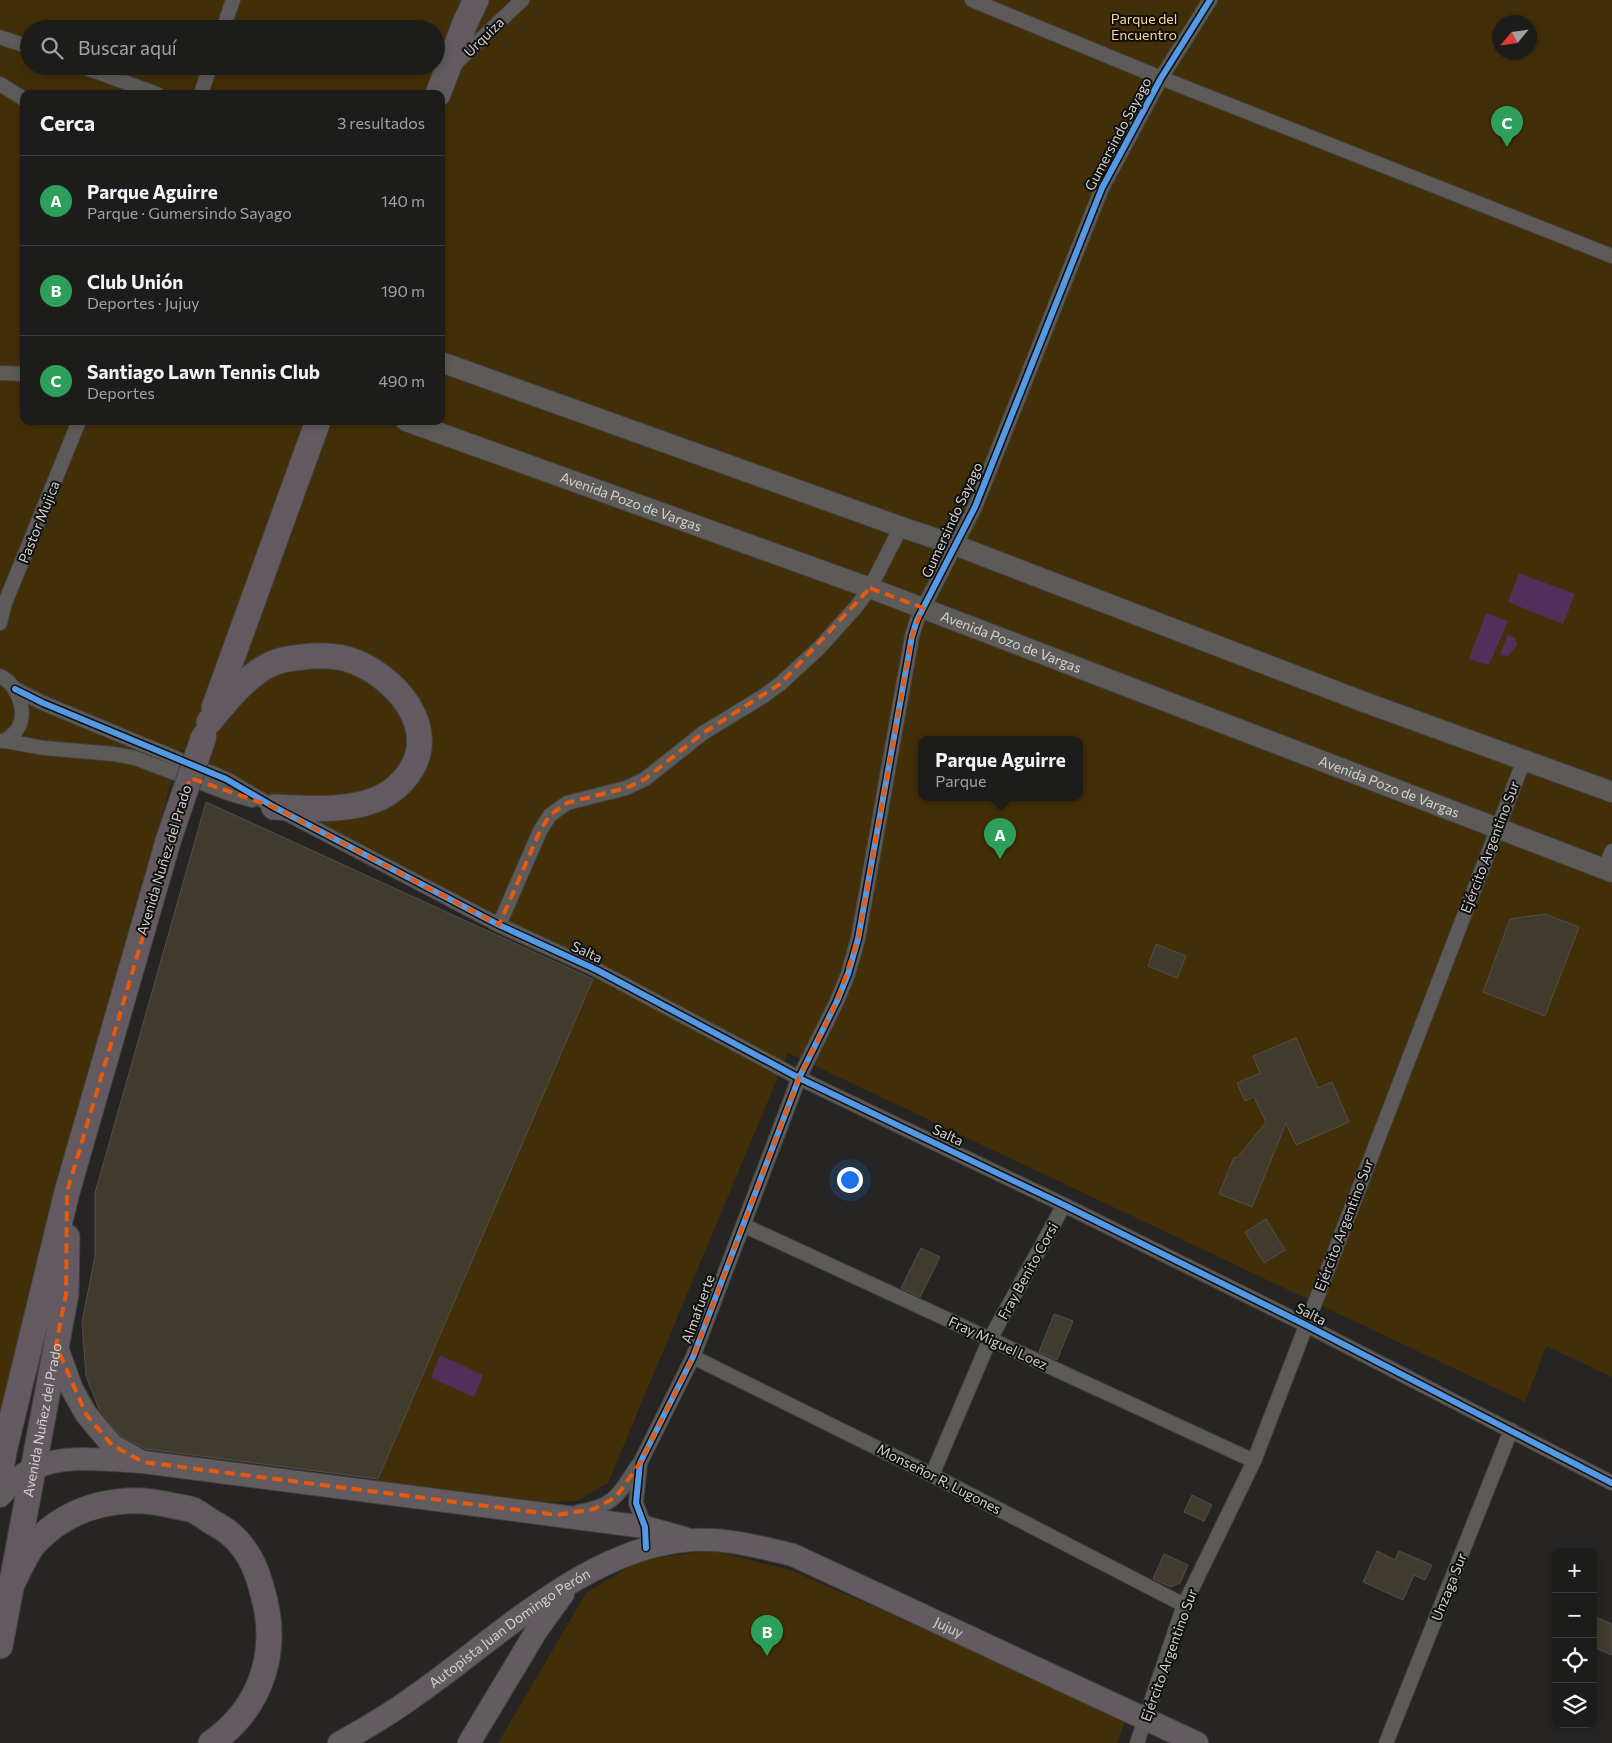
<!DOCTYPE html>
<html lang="es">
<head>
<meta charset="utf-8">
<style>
  :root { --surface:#1c1c1b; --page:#252524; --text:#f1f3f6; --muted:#a0a1a3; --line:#3a3a3a; --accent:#969593 }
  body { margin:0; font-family:Commissioner,sans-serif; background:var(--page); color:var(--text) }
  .controls { position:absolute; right:15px; bottom:15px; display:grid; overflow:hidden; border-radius:10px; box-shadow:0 2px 8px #0003 }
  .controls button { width:45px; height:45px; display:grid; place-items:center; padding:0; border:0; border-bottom:1px solid var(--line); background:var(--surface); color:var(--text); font:25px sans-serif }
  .compass { position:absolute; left:1492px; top:15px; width:45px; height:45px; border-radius:50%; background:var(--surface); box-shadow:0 2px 8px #0003; rotate:241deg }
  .you { position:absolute; left:849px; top:1179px; width:18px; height:18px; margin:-12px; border:4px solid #fff; border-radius:50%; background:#1a73e8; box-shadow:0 0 0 8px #1a73e833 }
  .badge { display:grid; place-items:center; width:32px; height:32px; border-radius:50%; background:var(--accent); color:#fff; font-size:16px; font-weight:700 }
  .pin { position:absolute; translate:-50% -41px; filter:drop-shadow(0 1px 2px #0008) }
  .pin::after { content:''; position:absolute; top:26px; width:18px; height:15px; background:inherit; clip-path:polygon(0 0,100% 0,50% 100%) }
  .popup { position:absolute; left:918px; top:736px; width:165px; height:65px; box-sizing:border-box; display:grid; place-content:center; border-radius:10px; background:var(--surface); filter:drop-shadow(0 1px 4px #0005); font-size:16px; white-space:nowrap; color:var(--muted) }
  .popup b { font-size:19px; color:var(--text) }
  .popup::after { content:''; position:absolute; left:50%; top:100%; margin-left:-10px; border:10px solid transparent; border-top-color:var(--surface) }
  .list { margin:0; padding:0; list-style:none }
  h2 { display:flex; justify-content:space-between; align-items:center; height:65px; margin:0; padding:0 20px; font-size:21px }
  h2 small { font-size:16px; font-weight:400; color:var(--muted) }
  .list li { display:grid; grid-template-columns:32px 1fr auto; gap:15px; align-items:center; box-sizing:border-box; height:90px; padding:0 20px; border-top:1px solid var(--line) }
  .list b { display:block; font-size:19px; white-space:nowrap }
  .list p { margin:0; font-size:16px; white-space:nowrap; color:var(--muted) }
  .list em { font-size:16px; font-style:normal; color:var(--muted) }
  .icon { flex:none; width:28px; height:28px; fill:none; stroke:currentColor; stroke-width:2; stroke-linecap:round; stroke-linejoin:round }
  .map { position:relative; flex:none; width:1612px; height:1743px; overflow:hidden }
  .search { position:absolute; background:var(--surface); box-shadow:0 2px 8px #0003; left:20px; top:20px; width:425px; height:55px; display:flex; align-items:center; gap:12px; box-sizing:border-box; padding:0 18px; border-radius:28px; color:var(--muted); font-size:19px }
  .panel { position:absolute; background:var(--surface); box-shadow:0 2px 8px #0003; left:20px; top:90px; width:425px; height:335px; border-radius:10px }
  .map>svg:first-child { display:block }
  .green { fill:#432f07; fill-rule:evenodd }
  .water { fill:#512f5a }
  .building { fill:#413b2e; stroke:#504f4e }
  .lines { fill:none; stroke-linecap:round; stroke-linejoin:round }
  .street-casing { stroke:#42413f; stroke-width:16 }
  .secondary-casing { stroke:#42413f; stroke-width:22 }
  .primary-casing { stroke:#42413f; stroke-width:24 }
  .highway-casing { stroke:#42413f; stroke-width:27 }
  .street { stroke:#5c5b5a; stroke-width:14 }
  .secondary { stroke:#5c5b5a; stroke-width:20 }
  .primary { stroke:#625c61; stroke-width:22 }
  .highway { stroke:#625a60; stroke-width:25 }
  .highway-bridge-casing { stroke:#42413f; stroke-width:27; stroke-linecap:butt }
  .highway-bridge { stroke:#625a60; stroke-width:25 }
  .cycleway-casing { stroke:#0f0f0d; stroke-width:9 }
  .cycleway { stroke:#5399e6; stroke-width:6 }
  .marked { fill:none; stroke:#e8590c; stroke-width:4; stroke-dasharray:10 6; stroke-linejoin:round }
  .labels { text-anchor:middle; stroke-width:4; stroke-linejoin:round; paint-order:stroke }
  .park-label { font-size:14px; fill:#fed693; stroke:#0f0f0d }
  .street-label { font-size:14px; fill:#d2d1cf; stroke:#0f0f0d }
</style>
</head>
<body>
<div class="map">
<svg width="1612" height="1743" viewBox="0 0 1612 1743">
  <rect width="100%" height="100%" fill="#262524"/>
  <path class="green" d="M0,0h1612v1377l-66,-31 -21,56 -737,-349 -180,430 -31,18 -38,2 -163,-19 221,-514 -417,-221 -180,670zM1500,22h30v30h-30zM29,29h407v37h-407zM24,94h417v327h-417zM921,740h158v58h-158z
    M710,1550l83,21 333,148 -9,24h-619l88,-150 53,-32z"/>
  <path class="water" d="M1519,573l56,21 -12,30 -55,-22z
    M1486,613l22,8 -19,44 -20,-6z
    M1508,634l8,5 1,6 -9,11 -8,-1z
    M440,1355l43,20 -9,22 -43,-19z"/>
  <path class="building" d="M206,802l387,177 -215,500 -232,-30 -26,-14 -21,-26 -13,-33 -4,-54 13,-66v-63z
    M1545,914l34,13 -34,89 -62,-24 27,-73z
    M1156,944l30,12 -9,22 -29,-12z
    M1296,1038l22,50 14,-6 17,40 -53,23 -10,-22 -34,84 -33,-13 15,-37 3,1 29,-36 -12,-25 -9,4 -8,-18 23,-10 -7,-17z
    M1266,1219l19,31 -21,13 -19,-31z
    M921,1248l19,9 -20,40 -19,-9z
    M1054,1314l19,7 -16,39 -18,-8z
    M1192,1495l20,10 -8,16 -20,-9z
    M1377,1551l18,9 4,-9 33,14 -7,15 -11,-5 -11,25 -40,-18z
    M1164,1554l24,11 -8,18 -9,4 -18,-8z
    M1593,1616l19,8v31l-19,-8z"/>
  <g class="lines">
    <defs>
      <path id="street" d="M972,0l189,78 451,178
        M223,29l10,-29
        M0,37l29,10
        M455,64l67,-64
        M81,66l76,28
        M0,84l24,15
        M201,94l9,-28
        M0,373l24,1
        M0,623l5,-20 74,-182
        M0,676c21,10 31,45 11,60 -4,3 -5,5 -10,5
        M15,689l28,14 183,76 48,28 225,118 98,45 202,108 265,127 242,120 306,158
        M5,741l39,7 70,6 21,4 96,36 21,6
        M1604,869l8,-18
        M499,925l41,-94 10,-16 17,-12 59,-15 19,-9 58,-46 59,-36 18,-13 39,-36 37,-41 14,-19 31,-61
        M743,1225l511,236
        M693,1357l239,118 252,130
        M932,1475l58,-136 74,-134
        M578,1512c37,-6 40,-17 60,-47
        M645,1532v-5l-9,-24 4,-40 53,-106 106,-279 38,-77 11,-27 10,-35 54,-303 5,-16 58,-113 127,-319 59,-110 49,-78
        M1137,1743l47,-138 70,-144 270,-701
        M1386,1743l125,-313"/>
      <g id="secondary">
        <path d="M441,362l460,165 54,18 409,157 248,90"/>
        <path id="s1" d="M406,421l464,167 742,284"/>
      </g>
      <g id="primary">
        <path d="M56,1345l16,44 14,25 26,31 27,15"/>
        <path d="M0,1496c5,-5 10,-11 16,-16 34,-30 86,-20 127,-18l502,65 39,11"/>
        <path id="s2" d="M339,1743c27,-15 53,-30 77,-48 82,-57 173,-149 277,-155 34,-2 67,7 100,15l404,188"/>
        <path d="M469,1743l68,-113 26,-36"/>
      </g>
      <g id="highway">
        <path d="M438,94l27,-71 11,-23"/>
        <path d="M214,708l104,-287"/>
        <path d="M209,722c18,-21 35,-44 60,-57 9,-5 23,-7 33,-8 16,-2 30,-2 45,2 47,14 97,71 59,118 -11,14 -27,23 -44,27 -29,7 -58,4 -88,3"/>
        <path d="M0,1476l4,-25 63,-259 102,-354"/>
        <path d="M11,1586c7,-13 15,-33 24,-43 36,-39 90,-50 139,-37 6,1 13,2 19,4 6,3 13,8 19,12 5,3 11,6 16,10 19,15 28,35 34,58 18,59 1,117 -51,153"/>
        <path id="s3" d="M0,1646l66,-352 1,-57"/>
      </g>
    </defs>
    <use href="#street" class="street-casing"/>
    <use href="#secondary" class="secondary-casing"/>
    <use href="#primary" class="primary-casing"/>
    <use href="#highway" class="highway-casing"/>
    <use href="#street" class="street"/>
    <use href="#secondary" class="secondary"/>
    <use href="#primary" class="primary"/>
    <use href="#highway" class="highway"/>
    <defs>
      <path id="highway-bridge" d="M169,838l35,-102"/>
    </defs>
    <use href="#highway-bridge" class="highway-bridge-casing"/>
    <use href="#highway-bridge" class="highway-bridge"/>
    <defs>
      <path id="cycleway" d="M15,689l28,14 183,76 48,28 225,118 98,45 202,108 265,127 242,120 306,158
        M646,1548l-1,-21 -9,-24 4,-40 53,-106 106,-279 38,-77 11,-27 10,-35 54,-303 5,-16 58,-113 127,-319 59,-110 49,-78"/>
    </defs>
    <use href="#cycleway" class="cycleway-casing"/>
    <use href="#cycleway" class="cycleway"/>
  </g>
  <path class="marked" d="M870,588l53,20 -11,28 -54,303 -21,62 -38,77 -106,279 -53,106 -24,34 -22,12 -37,6 -414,-53 -31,-17 -26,-31 -30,-69 10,-51 1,-102 123,-414 84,29 225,118 41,-94 10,-16 17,-12 59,-15 19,-9 58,-46 77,-49z"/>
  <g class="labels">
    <g class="park-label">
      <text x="1144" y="24">Parque del<tspan x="1144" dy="16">Encuentro</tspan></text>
    </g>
    <g class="street-label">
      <text transform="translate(484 37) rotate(-44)" y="5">Urquiza</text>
      <text transform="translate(1118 134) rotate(-62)" y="5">Gumersindo Sayago</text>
      <text dy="5" stroke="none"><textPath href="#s1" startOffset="239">Avenida Pozo de Vargas</textPath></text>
      <text transform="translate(952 520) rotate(-65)" y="5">Gumersindo Sayago</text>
      <text transform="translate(39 522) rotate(-68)" y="5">Pastor Mujica</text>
      <text dy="5" stroke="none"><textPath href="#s1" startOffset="644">Avenida Pozo de Vargas</textPath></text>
      <text dy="5" stroke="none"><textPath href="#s1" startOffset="1049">Avenida Pozo de Vargas</textPath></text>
      <text transform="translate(1490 847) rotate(-69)" y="5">Ejército Argentino Sur</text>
      <text transform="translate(164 860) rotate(-73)" y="5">Avenida Nuñez del Prado</text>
      <text transform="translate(587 952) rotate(25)" y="5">Salta</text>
      <text transform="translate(948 1135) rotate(25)" y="5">Salta</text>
      <text transform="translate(1344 1225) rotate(-69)" y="5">Ejército Argentino Sur</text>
      <text transform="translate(1028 1271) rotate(-61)" y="5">Fray Benito Corsi</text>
      <text transform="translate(698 1309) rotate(-70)" y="5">Almafuerte</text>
      <text transform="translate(1311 1314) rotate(27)" y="5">Salta</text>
      <text transform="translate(998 1343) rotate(25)" y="5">Fray Miguel Loez</text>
      <text dy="5" stroke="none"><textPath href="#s3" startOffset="230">Avenida Nuñez del Prado</textPath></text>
      <text transform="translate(939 1479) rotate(27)" y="5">Monseñor R. Lugones</text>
      <text transform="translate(1449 1587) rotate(-68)" y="5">Unzaga Sur</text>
      <text dy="5" stroke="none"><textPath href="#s2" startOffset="686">Jujuy</textPath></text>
      <text dy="5" stroke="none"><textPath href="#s2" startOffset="206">Autopista Juan Domingo Perón</textPath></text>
      <text transform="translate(1169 1655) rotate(-70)" y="5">Ejército Argentino Sur</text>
    </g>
  </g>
</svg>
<div class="controls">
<button>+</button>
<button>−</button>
<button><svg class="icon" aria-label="locate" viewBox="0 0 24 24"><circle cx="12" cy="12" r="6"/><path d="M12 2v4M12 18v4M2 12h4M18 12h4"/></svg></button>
<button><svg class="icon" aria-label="layers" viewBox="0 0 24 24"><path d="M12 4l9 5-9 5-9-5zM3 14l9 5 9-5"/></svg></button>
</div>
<svg class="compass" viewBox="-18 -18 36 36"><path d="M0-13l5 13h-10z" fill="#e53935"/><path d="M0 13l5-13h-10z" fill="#a0a1a3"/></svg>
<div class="you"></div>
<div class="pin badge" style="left:1000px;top:859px;background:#2e9e5b">A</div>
<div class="popup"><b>Parque Aguirre</b>Parque</div>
<div class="pin badge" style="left:767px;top:1656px;background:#2e9e5b">B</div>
<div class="pin badge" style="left:1507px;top:147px;background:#2e9e5b">C</div>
<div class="search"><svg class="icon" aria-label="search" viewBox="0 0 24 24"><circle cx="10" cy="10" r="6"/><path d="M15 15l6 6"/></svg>Buscar aquí</div>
<section class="panel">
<h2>Cerca<small>3 resultados</small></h2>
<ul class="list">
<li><span class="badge" style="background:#2e9e5b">A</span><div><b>Parque Aguirre</b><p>Parque · Gumersindo Sayago</p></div><em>140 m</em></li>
<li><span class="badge" style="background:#2e9e5b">B</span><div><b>Club Unión</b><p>Deportes · Jujuy</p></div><em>190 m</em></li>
<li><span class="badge" style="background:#2e9e5b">C</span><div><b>Santiago Lawn Tennis Club</b><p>Deportes</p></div><em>490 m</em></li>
</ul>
</section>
</div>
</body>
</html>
